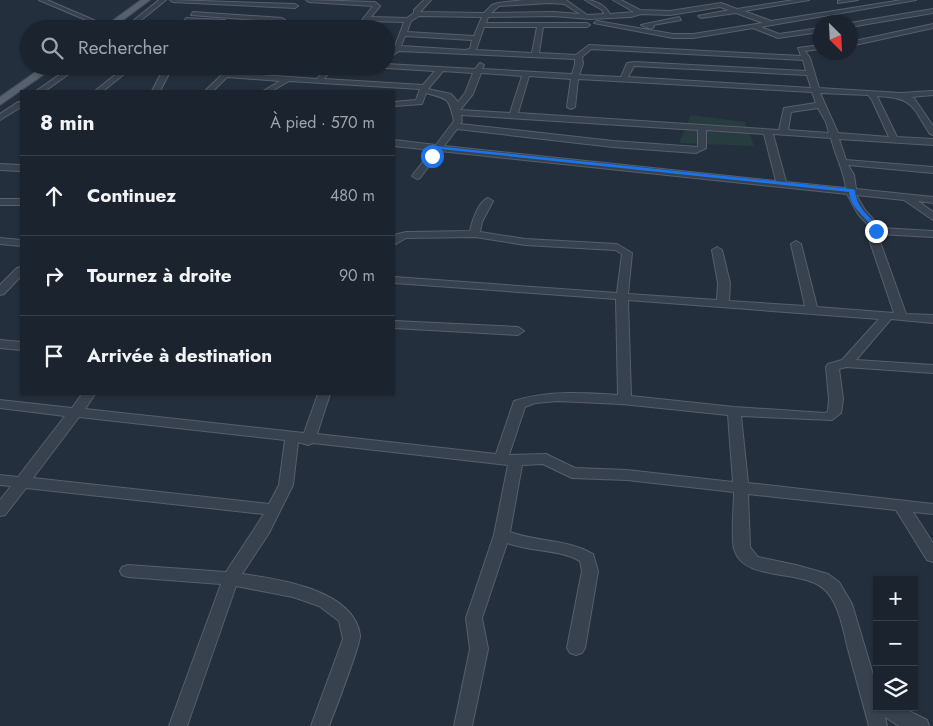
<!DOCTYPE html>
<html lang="fr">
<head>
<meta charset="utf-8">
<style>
  :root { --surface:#1b232e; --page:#242b36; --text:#f1f3f6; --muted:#a0a4aa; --line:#39404a }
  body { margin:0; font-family:Jost,sans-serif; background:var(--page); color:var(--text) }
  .controls { position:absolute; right:15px; bottom:15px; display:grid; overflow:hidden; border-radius:0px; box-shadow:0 1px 4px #0004 }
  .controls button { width:45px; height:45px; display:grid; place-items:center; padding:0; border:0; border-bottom:1px solid var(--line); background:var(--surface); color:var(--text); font:25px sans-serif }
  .compass { position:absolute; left:813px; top:15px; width:45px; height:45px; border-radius:50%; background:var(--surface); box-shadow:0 1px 4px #0004; rotate:156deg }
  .stop { position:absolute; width:15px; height:15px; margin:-11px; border:4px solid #1a73e8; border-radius:50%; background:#fff }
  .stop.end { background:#1a73e8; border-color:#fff; box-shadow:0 1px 5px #0008 }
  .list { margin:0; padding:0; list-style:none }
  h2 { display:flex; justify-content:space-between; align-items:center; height:65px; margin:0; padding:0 20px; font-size:21px }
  h2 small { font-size:16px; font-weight:400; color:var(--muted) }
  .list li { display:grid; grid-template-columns:32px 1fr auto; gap:15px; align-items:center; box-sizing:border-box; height:80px; padding:0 20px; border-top:1px solid var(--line) }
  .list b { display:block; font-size:19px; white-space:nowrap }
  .list em { font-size:16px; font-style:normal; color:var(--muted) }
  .icon { flex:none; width:28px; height:28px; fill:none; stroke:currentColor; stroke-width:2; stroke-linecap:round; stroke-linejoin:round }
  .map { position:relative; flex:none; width:933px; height:726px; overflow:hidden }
  .search { position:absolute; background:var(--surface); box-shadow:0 1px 4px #0004; left:20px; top:20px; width:375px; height:55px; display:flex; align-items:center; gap:12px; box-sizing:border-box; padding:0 18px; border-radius:28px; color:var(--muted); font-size:19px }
  .panel { position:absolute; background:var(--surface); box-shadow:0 1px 4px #0004; left:20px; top:90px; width:375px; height:305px; border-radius:0px }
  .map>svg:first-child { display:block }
  .green { fill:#263c3f }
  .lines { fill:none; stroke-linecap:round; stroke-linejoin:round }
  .minor-casing { stroke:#565f6c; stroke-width:2 }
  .major-casing { stroke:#414a57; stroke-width:2 }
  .minor { fill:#38414e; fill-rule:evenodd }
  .major { fill:#56606e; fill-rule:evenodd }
  .route { fill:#1a73e8 }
</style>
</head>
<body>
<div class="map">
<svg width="933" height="726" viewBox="0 0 933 726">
  <rect width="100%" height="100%" fill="#242f3e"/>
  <path class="green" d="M691,115l54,7 9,24 -75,-3z"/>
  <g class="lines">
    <defs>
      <path id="minor" d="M39,0h8l63,27 -5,1z
        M159,0h7l-36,29h-7z
        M170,0l125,4 3,2 -3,2 -122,-6z
        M306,0l69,2 5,4 -9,11 36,1 7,-5v-3l10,-10h7l-11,12 64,1 8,-8 6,-2 26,-3h42l21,15 17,-1 -2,-4 -17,-10c10,0 20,5 25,14l24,-2 -21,-12h8l19,10 30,1 51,-8 16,6 57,-9h15l-65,11 27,10 131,-21h14l-155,27 18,7 41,-6v4l-42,6 -25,-10 -60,10h-20l-79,-15 3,-2 76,13h20l70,-11 -27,-10 -35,5 -3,-2 31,-6 -9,-3 -50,8 -29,-1 -10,3 -41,2 -37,-3 -65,1 -2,6h101l3,2 -3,2h-44l-4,26 37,2 13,-10 212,11 -3,-8 22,-3v4l-15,2 5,7 9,30 82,5 32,-2v4l-22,2 3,1 19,28v9l-3,-1c-19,-29 -16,-36 -53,-38l20,41 36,2v6l-94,-6 7,21 87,7v6l-85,-8 6,10 2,14 77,8v6l-15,-2 15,11v8l-29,-20 -48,-5 9,15 16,18 52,3v6l-54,-3 -1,2 28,78 27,1v8l-42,-4 -35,41 77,5v8l-87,-6 -7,2 4,30 -2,14 -9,7 -91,-4 7,67 185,21v10l-20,-2 20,31v19l-6,-2 -31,-50 -148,-16 2,53 8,10 38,8 32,9 11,8 13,22 25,84v19h24l26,13 2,6h-30l-14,-9 2,9h-18c-7,-26 -14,-52 -21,-77 -5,-19 -8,-42 -21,-57 -21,-25 -83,-8 -93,-43 -3,-12 0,-43 0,-57l-107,-12 -55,-2 -29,-14 -21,1 -12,67c27,10 57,7 83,22l5,17 -13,77 -3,5 -6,2 -6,-2 -3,-5 15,-77 -2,-10c-22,-12 -49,-9 -73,-18l-25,75 6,31 -16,77h-18l16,-77 -4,-31 28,-83 14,-70 -195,-22 -5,2 -10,-3 -5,43 -24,48 -27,41c37,5 112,16 118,61 1,8 -26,78 -31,91h-18l32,-87 -4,-18 -20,-15 -26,-9 -57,-11 -49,140h-18l52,-142 -93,-7 -6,-2 -2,-4 2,-4 6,-2 98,7 38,-58 -238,-26 -21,27 -5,1v-16l11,-14 -11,-1v-10l18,2 47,-61 -65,-8v-8l72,8 10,-14h13l-10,15 219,24 14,-39h12l-13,40 179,20 18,-53c34,-11 69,-8 104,-6l-2,-96 -222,-16v-6l223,16 5,-39 -7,-4 -90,-5 -50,-8 -69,1 -12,7v-10l12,-3 64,-1c2,-10 8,-29 18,-33l5,3 -11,21 -2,10 45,7 92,5 15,9 -4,41 89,6 1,-17 -6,-33 5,-3 5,3 8,33 -1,18 76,5 -14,-62 5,-3 5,3 16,63 77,6 -26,-77 3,-8 -13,-14 -11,-20 -407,-43 -20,27 -3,1 -5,-3 20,-26 -38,-4v-6l42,5 18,-24c-5,-23 -5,-22 -28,-28l-4,11 -28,2v-4l22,-2 4,-11 -131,-8 -17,10h-9l17,-10 -53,-4 -14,14h-8l26,-25h7l-6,7 85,6 10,-13h7l-10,13 99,6 12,-14 -49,-3 -3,-2h3v-2l89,5 5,-6 4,2 -2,4 90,5 3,-10v-5l-176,-8 -13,9v-6l5,-4 -3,-2 7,-2 9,-24 -36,-1 -6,8h-7l18,-23 -64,-4zM550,3l14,1 16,10 -27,-2 -62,1 8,-7zM419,16l63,1 -8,19 -67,-4 4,-11zM484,27h53l-5,26 -56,-3zM405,36l67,4 -2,9 -5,1 -64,-4zM591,49l212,11 3,11 -172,-9 -7,1 -6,14 -42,-2 4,-11 -1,-7zM634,66l173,9 4,13 -183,-11zM443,71l30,2 -8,20 -7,9 -7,-8 -23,-5zM481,73l41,3 -12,37 -50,-3 13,-16zM529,76l42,3 -4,28 4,2 4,-2 3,-28 234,13 4,11 -32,5 -5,22 -261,-17zM820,93l48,2 4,5 17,37 -51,-4zM818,108l8,14 3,11 -41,-3 3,-18zM461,115l237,15v17l-85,-6 -153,-17 2,-3zM457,129l156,18 83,6 10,-5v-18l58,4 12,47 -332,-35zM773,134l58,4c4,17 13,33 15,50l-60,-6zM628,300l251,19 -37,41 -14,4 -2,3 3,32 -1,12 -3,2 -91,-6 -103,-11zM558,401l64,3 106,11 5,67 -106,-12 -52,-2 -29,-14 -37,1 16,-48 10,-4zM79,417l206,23 -6,45 -10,19 -236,-26z
        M841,0h17l-20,3v-2z
        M933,9v4l-83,14v-4z
        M193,12l89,6 3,2 -3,2 -91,-7z
        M679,17l2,3 -28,5 1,2 -3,2 -10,-4z
        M186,18l39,2 9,5 -4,4h-7l4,-4 -43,-4z
        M276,24l61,3 3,2 -66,-2v-2z
        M933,24v4l-83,18v-4z
        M72,66h8l-35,25h-9z
        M126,66h8l-31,25h-8z
        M165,66h8l-13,25h-8z
        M18,102h3v5l-21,13v-6z
        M0,164l21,1v6l-21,-1z
        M0,199h21v6h-21z
        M0,238l21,2v6l-21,-2z
        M21,267v9l-17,18 -4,1v-10l17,-17z
        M394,321l124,6 6,4 -6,4 -124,-7z
        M0,340l21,2v8l-21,-2z"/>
      <path id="major" d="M141,0h9l-39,29h-10z
        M44,66h12l-56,39v-8z"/>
    </defs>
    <use href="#minor" class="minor-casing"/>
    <use href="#major" class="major-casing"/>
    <use href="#minor" class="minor"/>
    <use href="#major" class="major"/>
  </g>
  <path class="route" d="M436,146l416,43 3,1c1,17 14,26 25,38l-2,4h-5c-1,-12 -23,-22 -24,-40l-409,-43 -6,8h-5z"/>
</svg>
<div class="controls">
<button>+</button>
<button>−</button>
<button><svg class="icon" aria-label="layers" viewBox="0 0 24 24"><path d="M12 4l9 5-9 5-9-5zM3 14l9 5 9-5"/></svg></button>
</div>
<svg class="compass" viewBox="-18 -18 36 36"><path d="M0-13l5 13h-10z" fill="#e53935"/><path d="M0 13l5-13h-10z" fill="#a0a4aa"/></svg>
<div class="stop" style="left:432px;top:156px"></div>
<div class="stop end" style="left:876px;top:231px"></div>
<div class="search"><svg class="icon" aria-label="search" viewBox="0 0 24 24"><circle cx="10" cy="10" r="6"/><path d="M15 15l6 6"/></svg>Rechercher</div>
<section class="panel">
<h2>8 min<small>À pied · 570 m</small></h2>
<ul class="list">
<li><svg class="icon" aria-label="ahead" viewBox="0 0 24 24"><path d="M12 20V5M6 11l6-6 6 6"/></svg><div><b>Continuez</b></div><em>480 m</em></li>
<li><svg class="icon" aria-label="right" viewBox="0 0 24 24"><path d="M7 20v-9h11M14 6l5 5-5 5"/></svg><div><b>Tournez à droite</b></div><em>90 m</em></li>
<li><svg class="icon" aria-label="arrive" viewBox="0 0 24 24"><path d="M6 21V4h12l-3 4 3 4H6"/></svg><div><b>Arrivée à destination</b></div></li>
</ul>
</section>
</div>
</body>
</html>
